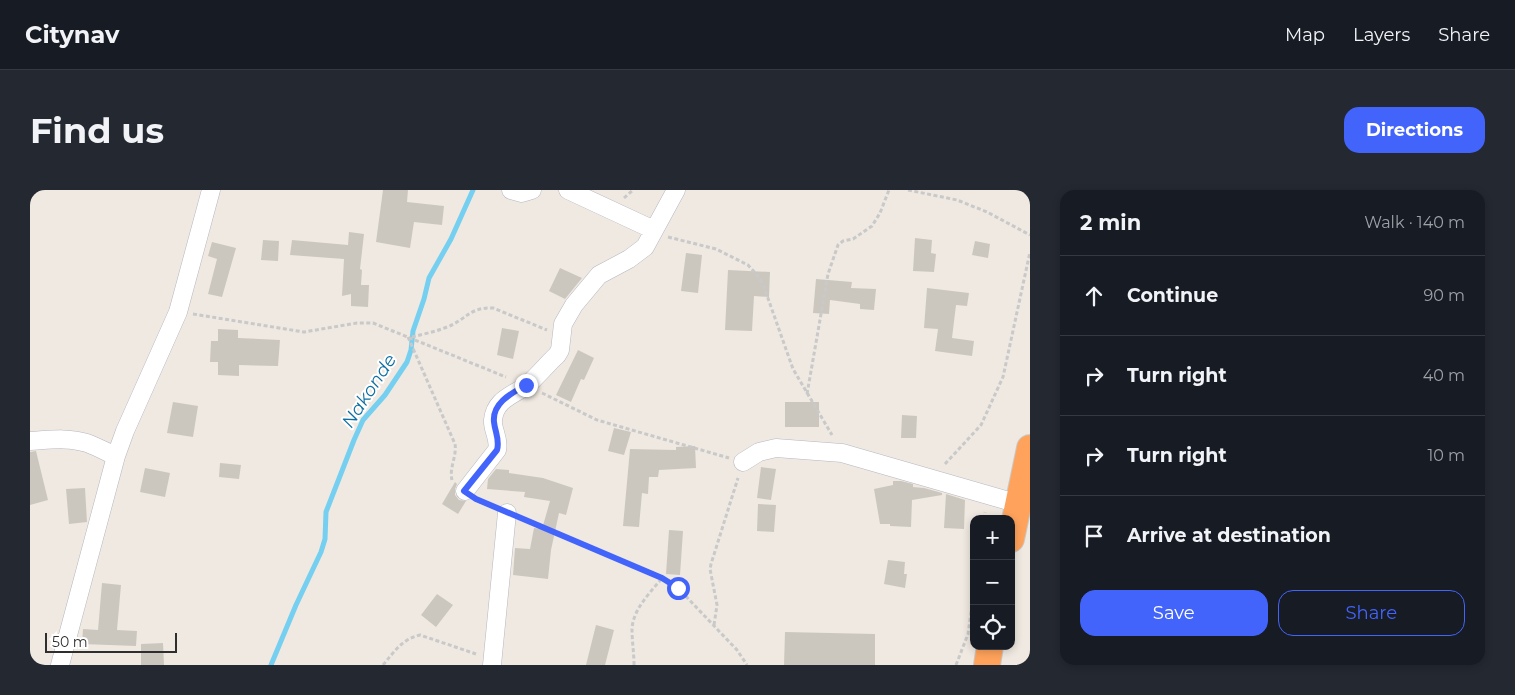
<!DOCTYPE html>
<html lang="en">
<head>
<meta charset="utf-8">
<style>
  :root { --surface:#171b24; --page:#242831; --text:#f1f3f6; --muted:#9ea1a6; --line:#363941; --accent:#4264fb }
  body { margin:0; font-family:Montserrat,sans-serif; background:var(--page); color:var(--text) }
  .controls { position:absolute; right:15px; bottom:15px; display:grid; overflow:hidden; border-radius:10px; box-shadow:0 2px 8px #0003 }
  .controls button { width:45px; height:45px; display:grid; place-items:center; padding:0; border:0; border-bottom:1px solid var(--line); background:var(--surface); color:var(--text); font:25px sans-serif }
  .scale { position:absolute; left:15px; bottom:12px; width:132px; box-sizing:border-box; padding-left:5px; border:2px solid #2e2e2e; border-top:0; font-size:14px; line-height:18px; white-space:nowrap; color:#2e2e2e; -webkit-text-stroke:4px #fff; paint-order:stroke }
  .stop { position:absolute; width:15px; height:15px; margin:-11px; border:4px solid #4264fb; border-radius:50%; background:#fff }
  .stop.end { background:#4264fb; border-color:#fff; box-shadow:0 1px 5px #0008 }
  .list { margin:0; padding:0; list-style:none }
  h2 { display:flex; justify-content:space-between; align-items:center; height:65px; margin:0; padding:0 20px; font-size:21px }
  h2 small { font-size:16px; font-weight:400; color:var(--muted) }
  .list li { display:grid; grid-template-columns:32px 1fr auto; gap:15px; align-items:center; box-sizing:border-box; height:80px; padding:0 20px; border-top:1px solid var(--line) }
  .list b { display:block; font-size:19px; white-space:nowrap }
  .list em { font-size:16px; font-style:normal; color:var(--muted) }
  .actions { display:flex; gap:10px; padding:15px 20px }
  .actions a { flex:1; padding:11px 0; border:1px solid var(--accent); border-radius:15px; text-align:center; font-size:18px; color:var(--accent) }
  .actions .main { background:var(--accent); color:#fff }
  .icon { flex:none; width:28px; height:28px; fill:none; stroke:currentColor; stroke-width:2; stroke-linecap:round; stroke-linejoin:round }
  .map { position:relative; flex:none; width:1000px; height:475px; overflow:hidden; border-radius:15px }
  header { display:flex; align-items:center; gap:30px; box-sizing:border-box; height:70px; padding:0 25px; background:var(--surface); border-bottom:1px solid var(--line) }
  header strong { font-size:24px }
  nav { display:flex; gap:28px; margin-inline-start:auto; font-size:18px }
  .intro { display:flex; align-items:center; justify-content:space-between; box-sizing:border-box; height:120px; padding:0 30px }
  h1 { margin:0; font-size:35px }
  .button { padding:12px 22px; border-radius:15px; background:var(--accent); color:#fff; font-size:18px; font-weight:700 }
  main { display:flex; gap:30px; padding:0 30px }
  aside { flex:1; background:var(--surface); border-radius:15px; box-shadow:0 2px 8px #0003 }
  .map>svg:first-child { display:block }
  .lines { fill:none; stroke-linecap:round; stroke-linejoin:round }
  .stream { stroke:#75cff0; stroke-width:5 }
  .building { fill:#cbc7bf }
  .minor-casing { stroke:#b4b7c1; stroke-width:19 }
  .highway-casing { stroke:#c9c9c9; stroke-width:28 }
  .path { stroke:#c9c9c9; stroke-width:3; stroke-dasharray:4 2.5; stroke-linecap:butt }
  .minor { stroke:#fff; stroke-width:18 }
  .highway { stroke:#ffa35c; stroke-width:26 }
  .route { stroke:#4264fb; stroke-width:6 }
  .labels { text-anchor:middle; stroke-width:4; stroke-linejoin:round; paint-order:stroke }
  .water-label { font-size:18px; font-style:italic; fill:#0d6fa3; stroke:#fff }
</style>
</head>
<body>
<header>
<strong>Citynav</strong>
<nav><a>Map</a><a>Layers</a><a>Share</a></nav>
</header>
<div class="intro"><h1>Find us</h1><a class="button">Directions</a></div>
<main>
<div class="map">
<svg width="1000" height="475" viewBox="0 0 1000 475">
  <rect width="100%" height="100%" fill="#efe9e1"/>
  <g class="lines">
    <path class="stream" d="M241,475l25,-60 25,-53 4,-13 1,-27 28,-72 9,-20 22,-25 22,-33 4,-12 2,-19 11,-32 5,-21 22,-39 22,-49"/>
  </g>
  <path class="building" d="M353,0h25l-1,12 37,4 -2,19 -28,-3 -4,26 -34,-6z
    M319,42l15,2 -4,35 2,1 -1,15h8l-1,22 -17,-1v-12l-9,2 2,-37 -54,-4 2,-15 56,5z
    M885,48l17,2 -1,13 5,1 -2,18 -21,-1z
    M233,50l16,1 -1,20 -17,-1z
    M945,51l15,3 -2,14 -16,-3z
    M182,52l24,6 -14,49 -14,-3 9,-35 -9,-3z
    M656,63l16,2 -4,38 -17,-2z
    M530,78l22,10 -17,21 -16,-8z
    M698,80l42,2 -1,25 -15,-1 -2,35 -27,-1z
    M786,89l36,3 -1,6 25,1 -2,21 -14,-1v-5l-30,-4 -1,14 -16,-1z
    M897,98l42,5 -2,13 -11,-1 -4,33 22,3 -2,15 -37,-5 3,-22 -14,-1z
    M472,138l17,3 -6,28 -16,-4z
    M188,139l20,1v8l42,2 -2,26 -39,-1v11l-21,-1v-13h-8l1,-21h7z
    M548,160l16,8 -10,22 -3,-1 -10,23 -15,-7z
    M143,212l25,4 -5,31 -26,-4z
    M755,212h34v25h-34z
    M872,225l15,1 -1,22h-15z
    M584,238l17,4 -7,23 -16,-4z
    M665,256l1,22 -37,2 -1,7h-9l-1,17 -6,-1 -3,34 -16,-1 7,-77 46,1v-3z
    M6,261l12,49 -18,5v-53z
    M190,273l21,2 -2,14 -20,-2z
    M731,277l15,2 -5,31 -14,-2z
    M115,278l25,5 -5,24 -25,-5z
    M466,279l13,1v3l34,5 30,10 -7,27 -7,-2 -8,37 -3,29 -35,-4 2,-27 15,1 4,-21 8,1 8,-28 -26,-4 1,-5 -38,-3 1,-10z
    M863,291h8l12,3v3l11,1 18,5v2l-30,5 -1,27 -21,-1v-2h-10l-6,-35 19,-4z
    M425,292l2,2 -2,5v6l4,5 7,1 -8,13 -16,-10z
    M55,298l2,34 -18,2 -3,-35z
    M916,304l19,6 -1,29 -20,-1z
    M728,314l18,1 -2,27 -17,-1z
    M639,340l14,1 -3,44 -14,-1z
    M858,370l17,2 -1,12h3l-2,14 -21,-4z
    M72,393l19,2 -4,45 20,1 -1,15 -54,-2 1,-15 15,1z
    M407,404l16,11 -17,22 -15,-12z
    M566,435l18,5 -9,35h-19z
    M755,442l90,2v31h-91z
    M133,453l1,22h-23v-21z"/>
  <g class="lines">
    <defs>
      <path id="minor" d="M481,0l11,3 10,-3
        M538,0l86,40
        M0,251c19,-1 38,-4 57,2 10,4 20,9 29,13
        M713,272l16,-10 17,-4 66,5 177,51
        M435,301l32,-41c3,-11 -5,-20 -4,-30 2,-21 21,-25 34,-35 11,-9 20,-21 30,-30l3,-5 3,-26 11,-19 25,-30 30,-16 16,-12 31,-57
        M30,475l56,-209 9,-25 53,-119 33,-122
        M462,475l15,-152"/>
      <path id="highway" d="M981,349l19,-91
        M957,475l3,-19"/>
    </defs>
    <use href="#minor" class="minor-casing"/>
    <use href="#highway" class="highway-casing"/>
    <path class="path" d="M878,0l49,10 30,12 43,23
      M594,8l9,-8
      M638,47l48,12 32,16 11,12 5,10 29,82 39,66
      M163,124l111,18 53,-9h16l133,54
      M378,147l47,107c2,12 -6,24 -3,36
      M382,147c11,-3 23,-5 35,-10 19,-7 22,-20 46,-19l54,22
      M512,203l55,27 132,38
      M777,204l21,-120 10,-29 5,-4 10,-2 19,-13 8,-13 9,-23
      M915,274l36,-39 22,-48 27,-125
      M448,311l15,6
      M492,329l148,63 8,6 59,62 10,15
      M954,329l1,-7
      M684,435l3,-20 -7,-36 1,-5 27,-86
      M353,475c11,-13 19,-26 37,-30l56,19
      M604,475c0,-12 -2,-24 -2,-36 1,-20 18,-36 30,-51
      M926,475l12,-31 6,-42"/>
    <use href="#minor" class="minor"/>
    <use href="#highway" class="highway"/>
  </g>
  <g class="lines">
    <path class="route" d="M496,195c-14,8 -34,18 -32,37 1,10 6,18 3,28l-33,41 12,8 186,79 16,10"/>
  </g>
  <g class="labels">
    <g class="water-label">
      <text transform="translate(339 201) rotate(-57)" y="6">Nakonde</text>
    </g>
  </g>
</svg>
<div class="controls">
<button>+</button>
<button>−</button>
<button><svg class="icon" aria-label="locate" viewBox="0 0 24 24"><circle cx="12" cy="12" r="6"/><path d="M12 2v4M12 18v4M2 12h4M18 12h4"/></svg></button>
</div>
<div class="scale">50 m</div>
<div class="stop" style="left:648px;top:398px"></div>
<div class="stop end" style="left:496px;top:195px"></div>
</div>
<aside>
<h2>2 min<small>Walk · 140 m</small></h2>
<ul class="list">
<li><svg class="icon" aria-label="ahead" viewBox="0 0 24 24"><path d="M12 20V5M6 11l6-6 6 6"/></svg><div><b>Continue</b></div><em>90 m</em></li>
<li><svg class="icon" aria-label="right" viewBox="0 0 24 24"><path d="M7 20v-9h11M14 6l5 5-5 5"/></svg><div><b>Turn right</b></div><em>40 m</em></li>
<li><svg class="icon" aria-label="right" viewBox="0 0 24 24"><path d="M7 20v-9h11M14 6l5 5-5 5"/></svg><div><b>Turn right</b></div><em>10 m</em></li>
<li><svg class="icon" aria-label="arrive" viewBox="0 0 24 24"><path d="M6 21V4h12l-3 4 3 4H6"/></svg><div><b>Arrive at destination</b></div></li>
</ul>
<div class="actions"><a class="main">Save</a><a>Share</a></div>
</aside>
</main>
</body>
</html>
